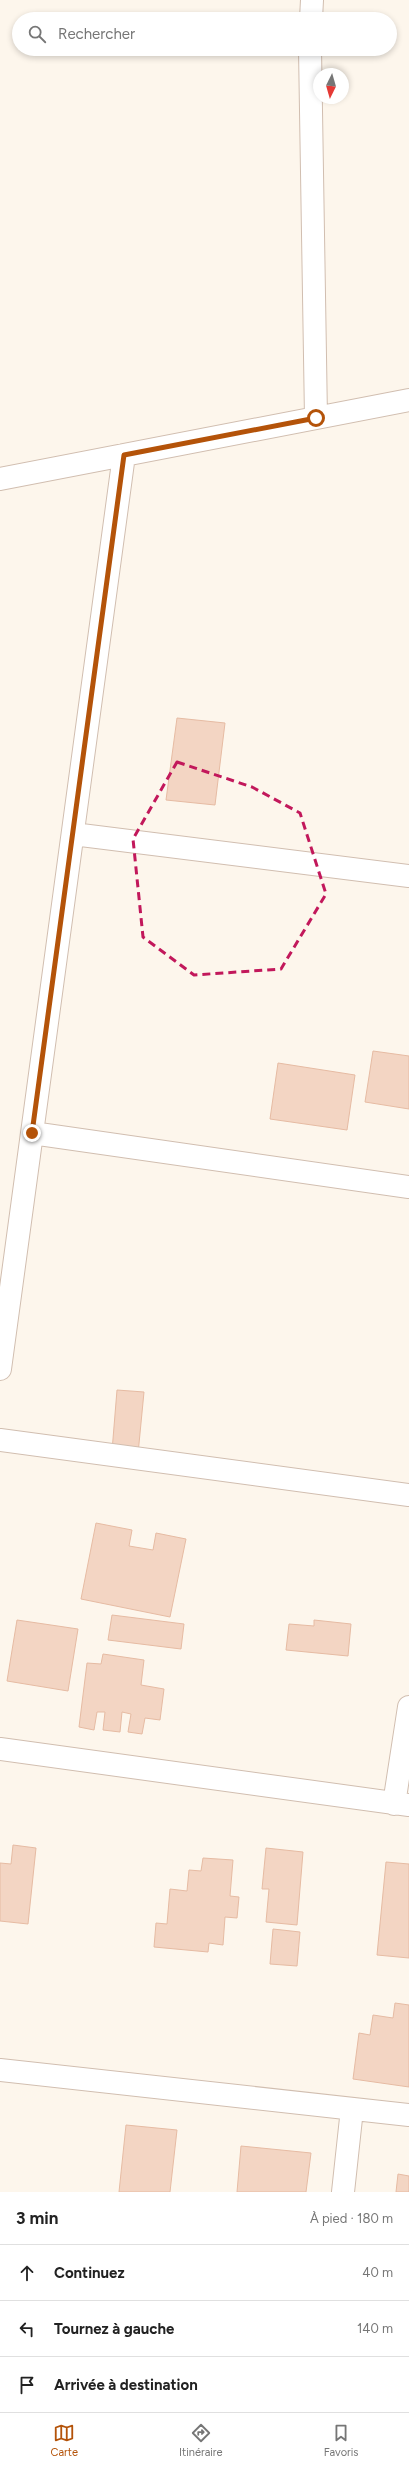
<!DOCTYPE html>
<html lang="fr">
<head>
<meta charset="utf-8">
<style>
  :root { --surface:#fff; --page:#f6f6f6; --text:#222; --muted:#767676; --line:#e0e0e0; --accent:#b45309 }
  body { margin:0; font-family:Figtree,sans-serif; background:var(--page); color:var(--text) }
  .compass { position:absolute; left:313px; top:68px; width:36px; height:36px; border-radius:50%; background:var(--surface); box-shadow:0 2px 6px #0003; rotate:185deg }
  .stop { position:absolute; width:12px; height:12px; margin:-9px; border:3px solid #b45309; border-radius:50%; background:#fff }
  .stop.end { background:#b45309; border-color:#fff; box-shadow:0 1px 4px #0008 }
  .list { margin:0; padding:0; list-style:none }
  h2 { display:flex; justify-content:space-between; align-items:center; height:52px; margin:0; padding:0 16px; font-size:17px }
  h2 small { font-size:13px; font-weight:400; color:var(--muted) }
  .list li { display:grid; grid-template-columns:26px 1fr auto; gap:12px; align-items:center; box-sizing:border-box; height:56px; padding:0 16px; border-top:1px solid var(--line) }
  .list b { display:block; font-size:15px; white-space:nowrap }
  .list em { font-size:13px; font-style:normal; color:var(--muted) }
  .icon { flex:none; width:22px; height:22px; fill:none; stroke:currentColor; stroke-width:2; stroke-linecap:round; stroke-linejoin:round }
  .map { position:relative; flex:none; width:409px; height:2192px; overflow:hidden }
  .search { position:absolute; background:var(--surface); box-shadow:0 2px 6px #0003; left:12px; right:12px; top:12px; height:44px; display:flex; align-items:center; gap:10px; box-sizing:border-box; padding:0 14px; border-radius:22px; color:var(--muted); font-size:15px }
  .sheet { height:220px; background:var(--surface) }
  nav { display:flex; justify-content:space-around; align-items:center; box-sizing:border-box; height:56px; border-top:1px solid var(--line); background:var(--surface); font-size:11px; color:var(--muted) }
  nav a { display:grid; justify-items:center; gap:2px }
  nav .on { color:var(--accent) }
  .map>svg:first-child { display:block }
  .building { fill:#f3d5c3; stroke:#e6bba3 }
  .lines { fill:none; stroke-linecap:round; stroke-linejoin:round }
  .minor-casing { stroke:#d1beb0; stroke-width:24 }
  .minor { stroke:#fff; stroke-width:22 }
  .route { stroke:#b45309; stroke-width:5 }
  .marked { fill:none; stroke:#c2185b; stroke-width:3; stroke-dasharray:8 5; stroke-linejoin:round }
</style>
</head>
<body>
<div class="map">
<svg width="409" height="2192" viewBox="0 0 409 2192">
  <rect width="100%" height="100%" fill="#fdf6ec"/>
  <path class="building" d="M177,718l48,5 -10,82 -49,-5z
    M373,1051l36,5v53l-44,-7z
    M278,1063l77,12 -8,55 -77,-11z
    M117,1390l27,2 -6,62 -26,-3z
    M96,1523l36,7 -3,16 24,4 3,-17 30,6 -16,78 -89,-18z
    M112,1615l72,9 -3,25 -73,-9z
    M17,1620l61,9 -10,62 -61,-10z
    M314,1620l37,4 -3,32 -62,-6 3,-26 25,2z
    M103,1654l41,6 -3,25 23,4 -4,31 -15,-2 -3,16 -14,-2 3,-18 -9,-2 -2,20 -17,-2 2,-18h-8l-3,18 -15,-3 8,-64 14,1z
    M13,1845l23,3 -8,76 -28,-3v-58l11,1z
    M266,1848l37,4 -6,73 -31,-3 3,-33h-7z
    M203,1858l30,2 -3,36 9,1 -2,21 -12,-1 -2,28 -14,-2 -1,9 -54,-5 2,-24 11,1 3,-35 17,2 2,-21 12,1z
    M386,1862l23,2v94l-32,-3z
    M273,1929l27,3 -3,34 -27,-2z
    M395,2003l14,2v82l-56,-8 6,-46 11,2 3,-20 20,3z
    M126,2125l51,5 -7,62h-51z
    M241,2146l70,7 -5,39h-69z
    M398,2174l11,2v16h-13z"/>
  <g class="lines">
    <defs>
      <path id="minor" d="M311,19l1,-19
        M310,49l6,369
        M0,479l409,-79
        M73,834l336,42
        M32,1133l377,54
        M0,1369l124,-914
        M0,1440l409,55
        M0,1749l409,56
        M394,1804l15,-97
        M0,2070l409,45
        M343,2192l9,-83"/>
    </defs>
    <use href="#minor" class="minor-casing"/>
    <use href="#minor" class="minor"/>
  </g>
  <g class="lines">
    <path class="route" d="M32,1133l92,-678 192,-37"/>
  </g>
  <path class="marked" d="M177,762l75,25 48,26 26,81 -45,75 -87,6 -51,-38 -10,-98z"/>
</svg>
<svg class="compass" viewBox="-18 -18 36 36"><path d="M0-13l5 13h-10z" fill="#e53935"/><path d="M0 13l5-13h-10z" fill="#767676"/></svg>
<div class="stop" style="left:316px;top:418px"></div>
<div class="stop end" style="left:32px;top:1133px"></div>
<div class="search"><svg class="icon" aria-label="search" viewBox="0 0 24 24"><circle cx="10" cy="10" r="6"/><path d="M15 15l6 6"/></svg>Rechercher</div>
</div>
<section class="sheet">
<h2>3 min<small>À pied · 180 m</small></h2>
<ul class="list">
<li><svg class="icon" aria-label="ahead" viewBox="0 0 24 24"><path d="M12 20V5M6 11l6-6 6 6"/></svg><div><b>Continuez</b></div><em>40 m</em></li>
<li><svg class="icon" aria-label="left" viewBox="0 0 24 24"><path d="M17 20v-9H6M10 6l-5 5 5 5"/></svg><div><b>Tournez à gauche</b></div><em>140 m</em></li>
<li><svg class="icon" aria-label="arrive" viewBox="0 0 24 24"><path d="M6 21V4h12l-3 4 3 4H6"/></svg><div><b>Arrivée à destination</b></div></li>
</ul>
</section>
<nav>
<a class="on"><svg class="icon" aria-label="map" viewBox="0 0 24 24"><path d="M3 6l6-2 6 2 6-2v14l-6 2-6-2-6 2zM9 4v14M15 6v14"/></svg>Carte</a>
<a><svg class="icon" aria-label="directions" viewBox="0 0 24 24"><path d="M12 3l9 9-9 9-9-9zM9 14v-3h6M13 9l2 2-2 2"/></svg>Itinéraire</a>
<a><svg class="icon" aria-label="saved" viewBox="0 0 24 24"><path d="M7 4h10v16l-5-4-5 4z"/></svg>Favoris</a>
</nav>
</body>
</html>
